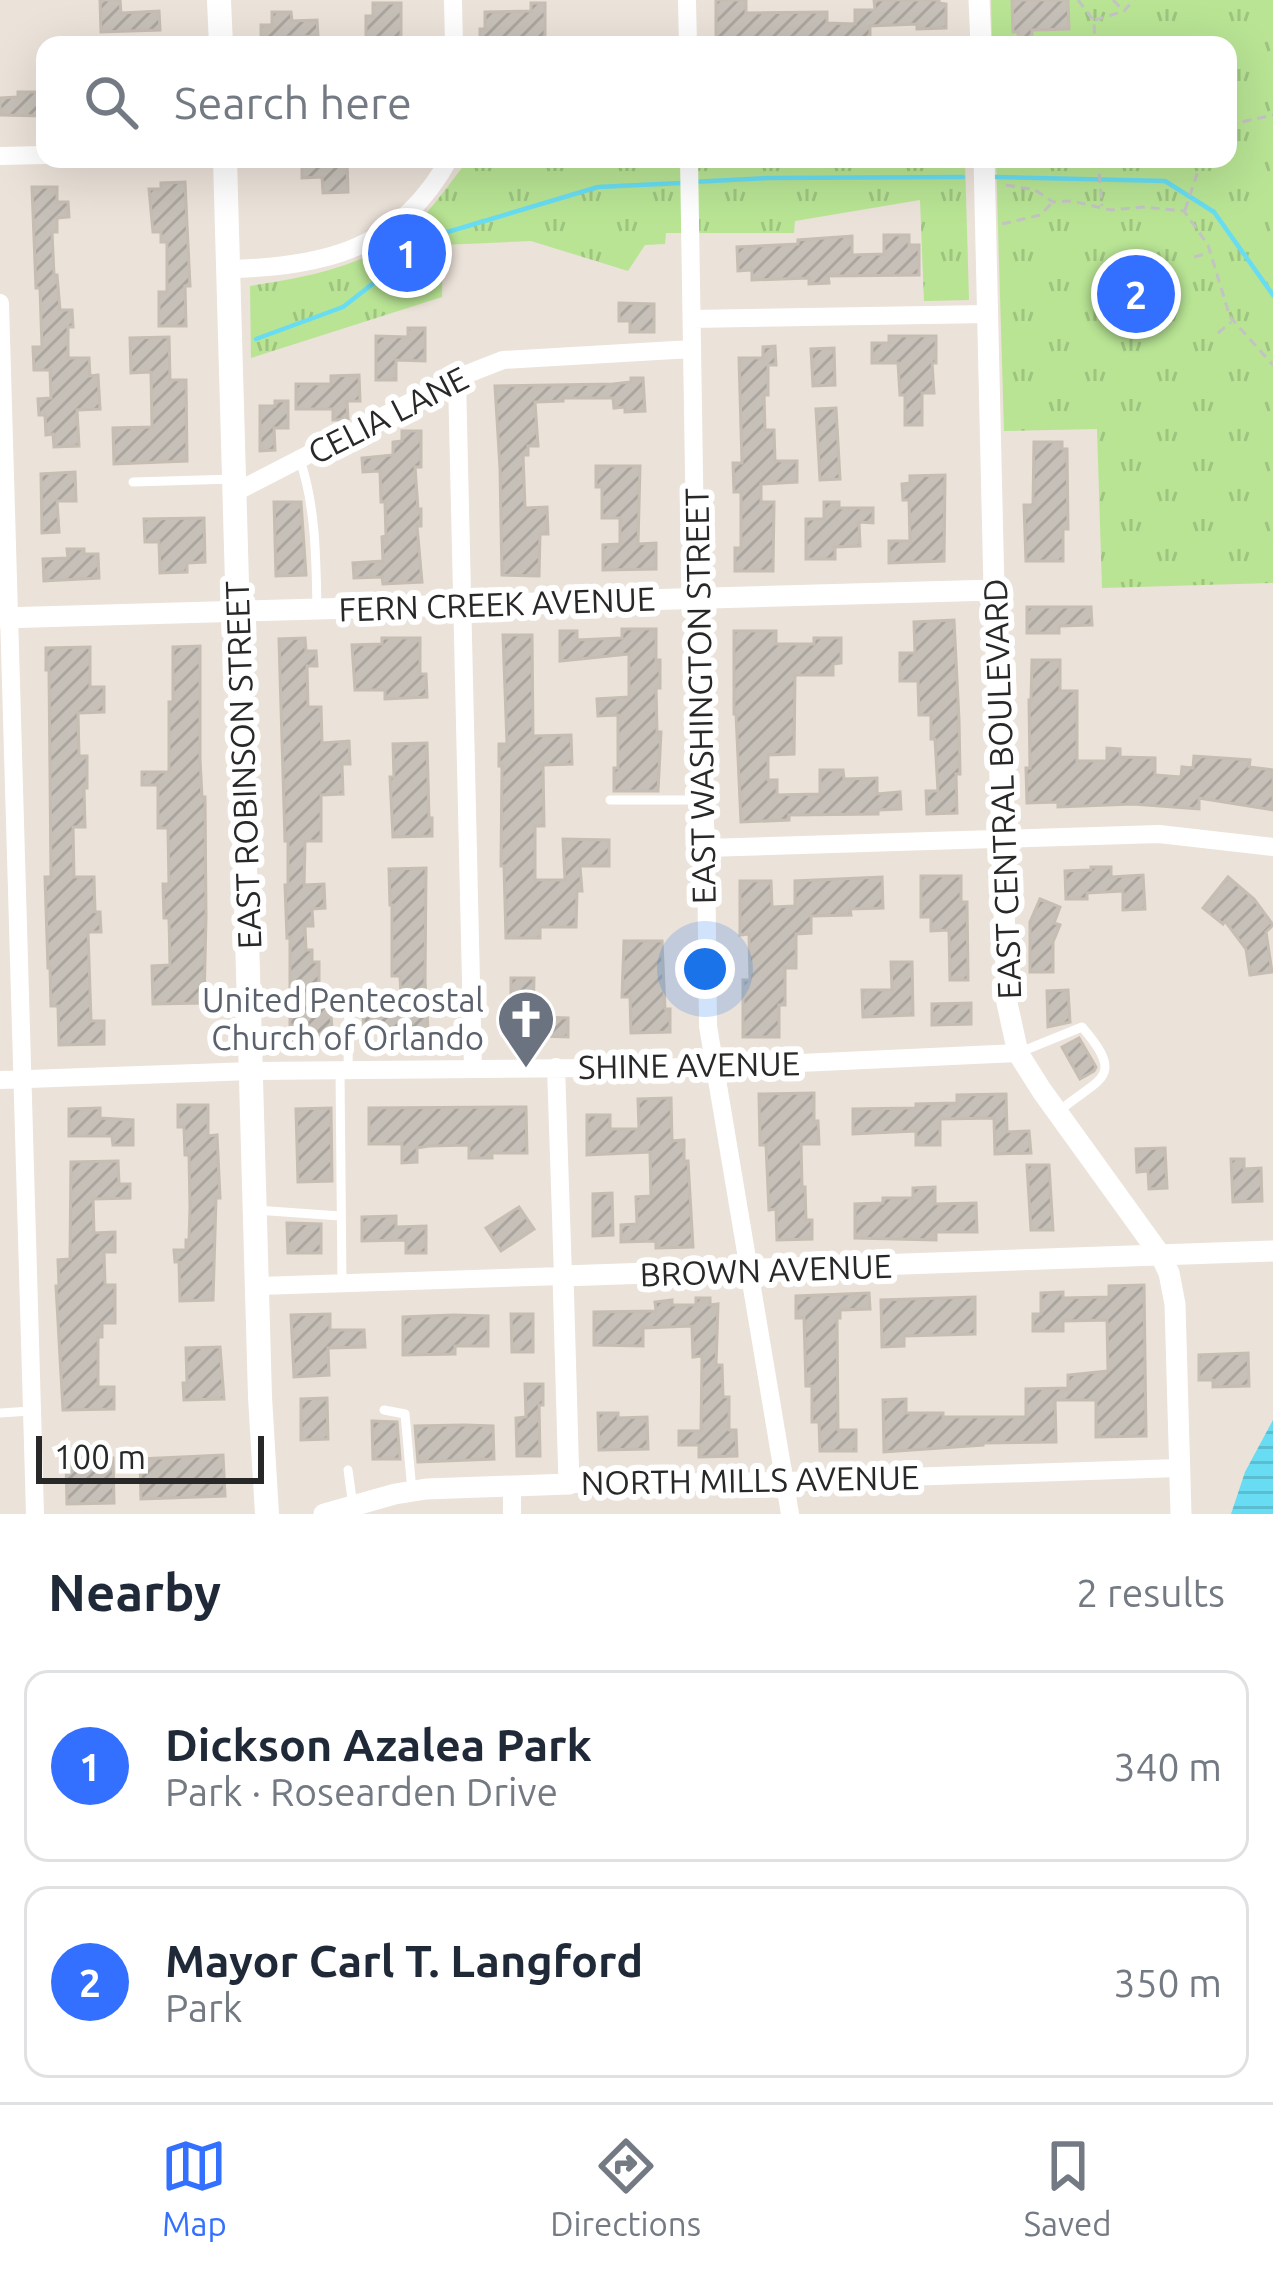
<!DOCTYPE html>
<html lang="en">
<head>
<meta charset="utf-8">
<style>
  :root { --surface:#fff; --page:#f2f2f3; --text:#1f2937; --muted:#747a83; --line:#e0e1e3; --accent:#3370ff }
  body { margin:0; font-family:Ubuntu,sans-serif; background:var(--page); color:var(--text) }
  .scale { position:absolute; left:36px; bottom:30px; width:228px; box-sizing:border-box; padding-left:12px; border:6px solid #282828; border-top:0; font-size:33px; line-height:42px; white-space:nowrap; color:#282828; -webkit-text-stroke:9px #fff; paint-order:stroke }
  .you { position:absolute; left:705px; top:969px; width:42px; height:42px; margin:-30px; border:9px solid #fff; border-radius:50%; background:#1a73e8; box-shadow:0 0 0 18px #1a73e833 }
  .badge { display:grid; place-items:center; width:78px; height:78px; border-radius:50%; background:var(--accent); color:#fff; font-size:39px; font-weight:700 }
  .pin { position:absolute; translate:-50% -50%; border:6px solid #fff; box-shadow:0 3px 12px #0006 }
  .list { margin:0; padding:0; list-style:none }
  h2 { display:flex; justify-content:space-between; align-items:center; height:156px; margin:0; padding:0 48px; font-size:51px }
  h2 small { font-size:39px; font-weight:400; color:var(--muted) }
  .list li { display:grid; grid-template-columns:78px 1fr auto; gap:36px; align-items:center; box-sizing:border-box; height:192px; margin:0 24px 24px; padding:0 24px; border:3px solid var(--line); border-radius:24px }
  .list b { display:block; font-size:45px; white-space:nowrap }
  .list p { margin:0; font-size:39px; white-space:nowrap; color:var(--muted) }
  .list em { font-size:39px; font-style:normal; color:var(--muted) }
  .icon { flex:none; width:66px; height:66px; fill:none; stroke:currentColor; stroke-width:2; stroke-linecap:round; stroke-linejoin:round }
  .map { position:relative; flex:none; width:1273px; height:1514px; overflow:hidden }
  .search { position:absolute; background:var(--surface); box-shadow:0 12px 48px #0002; left:36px; right:36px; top:36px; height:132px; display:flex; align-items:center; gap:30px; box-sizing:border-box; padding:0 42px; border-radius:24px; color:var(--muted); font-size:45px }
  .sheet { height:588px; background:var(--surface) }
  nav { display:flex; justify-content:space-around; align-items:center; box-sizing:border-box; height:168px; border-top:3px solid var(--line); background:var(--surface); font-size:33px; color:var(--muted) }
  nav a { display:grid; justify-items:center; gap:6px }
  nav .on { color:var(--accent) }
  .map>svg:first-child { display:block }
  .park { fill:url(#park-tufts) }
  .water { fill:url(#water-rules) }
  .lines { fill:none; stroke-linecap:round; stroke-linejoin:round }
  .stream { stroke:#68dcf2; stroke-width:4.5 }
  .building { fill:url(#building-hatch); stroke:#c6bdb3; stroke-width:3 }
  .path { stroke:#c3c3c3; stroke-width:3; stroke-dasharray:9 6; stroke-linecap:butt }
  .service { stroke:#fff; stroke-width:9 }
  .minor { stroke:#fff; stroke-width:18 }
  .tertiary { stroke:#fff; stroke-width:21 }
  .secondary { stroke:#fff; stroke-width:24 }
  .labels { text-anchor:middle; stroke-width:12; stroke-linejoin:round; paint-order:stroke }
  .street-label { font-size:33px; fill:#282828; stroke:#fff }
  .worship-label { font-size:33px; fill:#5b616d; stroke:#fff; text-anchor:end }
</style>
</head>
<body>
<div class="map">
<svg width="1273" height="1514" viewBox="0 0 1273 1514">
  <defs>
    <pattern id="park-tufts" width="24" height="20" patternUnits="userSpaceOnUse" patternTransform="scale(3)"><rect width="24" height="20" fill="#b8e494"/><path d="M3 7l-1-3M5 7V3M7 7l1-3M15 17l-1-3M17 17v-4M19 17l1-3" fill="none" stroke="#9ec480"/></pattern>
    <pattern id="water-rules" width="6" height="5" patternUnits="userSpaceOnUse" patternTransform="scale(3)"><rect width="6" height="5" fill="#68dcf2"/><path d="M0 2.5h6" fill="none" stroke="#5abdd0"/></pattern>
    <pattern id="building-hatch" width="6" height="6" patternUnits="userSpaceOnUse" patternTransform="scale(3)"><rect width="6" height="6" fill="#c6c0b8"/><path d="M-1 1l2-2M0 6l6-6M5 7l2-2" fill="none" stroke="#aaa59e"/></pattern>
  </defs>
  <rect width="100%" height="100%" fill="#ebe2d9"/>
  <path class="park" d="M991,0h282v583l-171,5 -5,-159 -93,2 -8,-272h232v-114h-236z
    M469,159h496l4,141 -45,1 -4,-101 -125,21 -1,12h-128l-1,11 -20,1 -17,26 -97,-30 -88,4 -1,52 -191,61 -1,-72c56,-9 112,-18 158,-55 23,-19 42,-49 61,-72z"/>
  <path class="water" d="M1273,1420v94h-42l14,-42z"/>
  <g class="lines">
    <path class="stream" d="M995,177l170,4 49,31 59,83
      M692,182l76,-4 195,-1
      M256,339l87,-32 91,-71 164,-49 83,-4"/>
  </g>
  <path class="building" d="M100,0h20l1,13 38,-2 1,19 -59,2z
    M716,0h30v13l81,-1v11l28,1v-14h20l-1,-10h65v3l7,1v24l-29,1v-5l-47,2v13l-69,-2 -85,5z
    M1012,0h56l1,29 -37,1v8l-14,1v-7h-5z
    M373,3h28v42h-35v-29h7z
    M531,3h14v42h-65v-16h5v-17l46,-1z
    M272,12h19l1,9 25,-1 1,16 -57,2v-13h11z
    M18,92h27v24l-45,-1v-17l18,-1z
    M302,159h45l1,33 -25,1 -1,-16 -20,1z
    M185,182l5,104h-5l1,40h-27v-34h8v-50h-6v-10h-8l-4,-43h12v-6z
    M32,187h25v15h11l1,15 -12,1v14h-5l2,43h3l3,35h12l1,17h-5v31h21l1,18 8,-1 2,34 -23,1 2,36 -25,1 -1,-13 -7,1 -1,-20h-6l-1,-16 13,-1 -1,-28h-16l-1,-23h9l-2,-59h-4z
    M884,235h25v10h10v30l-91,1 1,7 -20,1v-6l-57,2v-10l-14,1 -1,-24 61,-3v-4l54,-4v19l32,-1z
    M619,303l35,1v28h-24v-11h-11z
    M408,328h17v33l-29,-1v20h-20v-44l32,1z
    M889,336h47v27h-4l2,30h-12v32h-17v-30h-5l-2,-32h-26v-20h17z
    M169,337l1,43h16l1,81 -73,3 -1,-36 39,-1 -1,-55 -20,1 -1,-35z
    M775,346l1,19h-8v30h-4l1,35h9l1,31h22v21l-36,2v18h13l-1,69h-38v-23h6v-56h-7l-1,-29h9l-3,-105h24v-11z
    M834,348l1,37 -22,1 -2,-37z
    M359,375l1,26h-13l1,18 -15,1v-11h-37v-25h35v-8z
    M631,378h12l2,33 -20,1v-5l-11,1 -1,-10h-50v3l-28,1 3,44h-10v9h-5l2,53 22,-1 1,27h-8l-1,42 -37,-1 -2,-107 -5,-82 118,-2 18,-2z
    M275,401h13v27h-14l1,22 -15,1v-45h15z
    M836,408l4,71 -20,1 -4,-71z
    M402,431h19v36h-6l3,42h3v17h-4l5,56 -39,2 -1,-7 -28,1 -1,-15 30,-2 -1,-24 4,-1 -1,-34h-4l-1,-31 -17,1 -1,-14 31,-3v-13l9,-1z
    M1034,442h28v7h5l1,80h-5v32h-37l-2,-56h9z
    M596,466h44l-2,78 18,-1v26l-53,1v-25l17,-1v-26h-18v-31h-6z
    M75,472l1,29h-19l2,31 -17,1 -1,-59z
    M945,475l-1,86 -55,2v-22h21l-1,-41h-6l-1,-16 8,-1v-7z
    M274,502h27l5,73 -30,1z
    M824,502h15v6h34v15l-14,-1 1,24 -25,1v12h-29v-40h18z
    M204,518l1,44 -18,1v9l-27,1 -1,-31h-14l-1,-23z
    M67,549h17v5h14l1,24 -55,3 -1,-22 25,-1z
    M1027,607h64l1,18 -33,1v7h-32z
    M954,620l5,100 1,54h-4l1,39 -30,1 -1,-23h12l-3,-52h-4v-24h-12l-1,-34h-18v-28h15l-1,-31z
    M622,629h34v31h4v28h-4l1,44h4l-3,59h-44v-23h4v-53l-20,1 -1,-17 32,-2v-43l-69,7v-30h17v9l45,-2z
    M734,631h42v13h38v-6h27v25l-8,1v11h-38l-1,79 -26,1v25h9v15l43,-1v-24h23l1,9 33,-1v16l23,-2 1,17 -23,1v4l-89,1v5l-48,2 -5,-108h-2z
    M503,635h29l1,101 38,-1 1,29 -29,1 1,61h-9v54h30l-2,-41 46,1v26h-29l2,25h-5l-1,36h-36v11h-34l-2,-72h-3l1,-100h-3v-22h8z
    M305,638l1,13h10l1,15h-10l1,41h13l1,36 27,-2 1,23h-8l1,30 -22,1v46h-16l-1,44 20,-1 1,24 -13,1 1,17h-8l1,24h6v12h7v25h10l4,56 -43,1v-107l-3,1 -2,-53h3v-44h-3l-6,-202z
    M382,638h38v36h6l1,23 -42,2v-9h-30l-3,-45 30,-1z
    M200,646v113l2,38h3l1,120 -2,86 -51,1 -1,-38 18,-1 -1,-47h-5l-1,-34h6l-1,-56h-10v-43h-16v-13h27v-70h4v-55z
    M90,647v40h14v25l-26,1 1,43h8v32h-3l1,39h-12l1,50h20l1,35h5l1,20h-13l3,89h13v23l-45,1 -1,-39h-7l-1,-38h-2l-3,-91h6l-2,-207h-3v-22z
    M1032,660h28v31h17v70h30v-13l13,1v8l35,1v17l26,2 1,-10 11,1 1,-12 56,4 -1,7 24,3v40l-74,-12v11l-66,-5 -75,3v-5l-31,1 -1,-35h4l-1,-68h2z
    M427,743l2,75h3v18l-39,1 -3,-60h4l-1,-33z
    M1091,867h20v10l32,-2 2,34 -22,1v-19l-36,2v6h-21l-1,-28 26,-1z
    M426,868l-1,113 4,65 -41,1v-19l-24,1 -1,-13 39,-1 -2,-39h-8v-71h-2l-1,-36z
    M921,876h40v26h6l1,78h-18l-1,-50 -18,1v-14h-10z
    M882,877l1,31 -33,1 1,6 -40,1v17l-15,1v34h-11v37h-6v32h-36v-57h7l-1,-46 -9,1v-54h31l1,26 23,-1v-25z
    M1228,877l26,22 19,26 -7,7 6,40 -22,3 -4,-26 -21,-28 -2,3 -20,-16z
    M1040,899l20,8 -6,16 6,2 -7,17v30h-23v-50z
    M624,941h38l3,68h5v23l-39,1 -1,-36h-8z
    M891,962h21l1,53 -50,2 -1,-27h30z
    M511,978h23l-1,39 35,1v19l-57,-2z
    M1068,990l2,32 -22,5 -1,-36z
    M971,1003v21l-39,1v-21z
    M1079,1038l17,29 -2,4 -14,8 -18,-32z
    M814,1093v28h4l1,23h-18l1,43h3l1,33h6v19l-35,1 -1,-31 -7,1 -3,-65h-6l-1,-51z
    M1006,1094l1,38 22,-1 2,22 -36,1 -1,-36 -54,1v26h-24v-14l-63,3v-25l63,-1v-4l41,-1v-8z
    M671,1098l1,43 12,-1v21h4l5,86 -37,1v-7l-35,1v-17l16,-1 -1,-27 15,-1 -1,-44 -63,3v-40h23v14h29l-1,-30z
    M178,1105h30v31l9,-1 3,63h-4l-3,102 -33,1 -1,-39h-4l-1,-12h12v-10h3l1,-32 -1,-53h-4l-1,-28h-6z
    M526,1107l1,46h-35v5h-23v-13l-40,1 -12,2v14l-15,1v-19h-33v-36z
    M100,1108v10l33,2v25h-20l-1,-9h-43v-27z
    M331,1108l1,73 -34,1 -2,-73z
    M1165,1148l2,40 -18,1 -1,-18 -11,1 -1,-23z
    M1231,1159h13v10l17,-1 1,33 -29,1z
    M118,1161l1,23h11v14l-37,1 1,34 21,-1v20h-11l1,33h10v38h-13v14h-4v50h16v22l-51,1 -7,-124h3l-1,-26 12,-1 1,-97z
    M1027,1165h22l4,65h-22z
    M935,1187v17l41,-1 1,29h-41v8l-81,-2v-34l28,-1v-5h30v-10z
    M612,1193l1,42 -20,1v-42z
    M519,1207l15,22 -33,22 -15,-23z
    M396,1216v11l30,-1v27h-20v-13l-44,1v-24z
    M287,1223l34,1v29h-33z
    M1144,1285l2,151 -50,1v-37h-41l1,42 -73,1v2l-99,7 -1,-52 23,-1v14h37v4h83v-28l42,-1v-13l40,-4 -1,-51 -44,1v10h-30v-17h8v-21l22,-1v6l46,-1v-11z
    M869,1293l1,16 -30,1v8h-3l1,112h18v21h-36l-1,-29h-7v-36h-6l-2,-68h-8v-22z
    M975,1297v37l-71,2v10l-22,1 -1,-47z
    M696,1298h14v7l8,-1 -2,61h6l1,32h6v33h7l1,26 -38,1v-12h-20v-14h22l1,-75 -9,1 -1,-31 -49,2v18l-49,-1v-33l62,-1 -1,-9 17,-2v5h24z
    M330,1314v16h34l1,17 -37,1 1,27 -35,2 -3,-62z
    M511,1314h22v38h-21z
    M454,1315l34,1v30h-33v8l-52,1v-38z
    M220,1347l4,52 -40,1 -1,-17h4l-1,-35z
    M1248,1353l1,33 -36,1v-7h-14v-25z
    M525,1384h18v21h-4l1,51h-23l-1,-38 10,-1z
    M327,1398l1,41 -27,1v-41z
    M598,1413h20v5l29,-1 1,32 -49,1z
    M372,1421l25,1 3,37h-27z
    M464,1425l29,1 1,33 -76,3 -3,-36z
    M223,1455l2,41 -84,3 -1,-40z
    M66,1458h47l1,45 -47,1z"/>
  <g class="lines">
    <path class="path" d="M1078,0l16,21 1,24
      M1113,0l11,11
      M1095,20l29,-9 10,-11
      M1228,125l45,-10
      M1228,135l10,-12
      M1098,159l4,47
      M1006,185l29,5 18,12 19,-1 39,9 32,-3 41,4 24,34 22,72 43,48
      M1185,210l13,-39 10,-12
      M1002,224l38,-9 12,-12
      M1194,257l14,-4
      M1218,333l13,-11"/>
    <path class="service" d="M300,460c16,47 16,100 17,149
      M133,482l101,-3
      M610,800h94
      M1018,1053l64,-26c46,53 15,51 -24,85
      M340,1070l2,213
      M348,1070l1,-68
      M256,1210l84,6
      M384,1410l21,4 7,77
      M0,1413l31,-2
      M348,1470l5,36"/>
    <path class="minor" d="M453,0l1,45
      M687,0l1,45
      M0,156l45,-1
      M689,159l7,438 10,251 2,178 82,488
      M228,269c96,-2 172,-20 221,-110
      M0,303l35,1211
      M692,319l296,-5
      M457,378l16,691
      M234,493l223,-115 46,-18 189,-11
      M706,848l453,-14 114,13
      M0,1080l252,-9 462,-4 304,-14
      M259,1286l304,-10 -7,-209
      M569,1484l216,-3 394,-13
      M512,1486v28"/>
    <path class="tertiary" d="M979,0l2,45
      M984,159l10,431 13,413 11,50 24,38 119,165 8,17 6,31 6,210
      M0,618l994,-28
      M324,1514l71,-20 31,-5 143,-5 -6,-208 710,-25"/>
    <path class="secondary" d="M219,0l2,45
      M225,159l35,1238 7,117"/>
  </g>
  <defs>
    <symbol id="church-pin" viewBox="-11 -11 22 30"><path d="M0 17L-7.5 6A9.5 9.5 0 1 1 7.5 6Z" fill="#6b7280" stroke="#fff"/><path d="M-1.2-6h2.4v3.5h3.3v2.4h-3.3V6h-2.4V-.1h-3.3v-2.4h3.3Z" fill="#fff"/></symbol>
  </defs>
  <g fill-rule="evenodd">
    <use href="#church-pin" x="493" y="986" width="66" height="90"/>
  </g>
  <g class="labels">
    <g class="street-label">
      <text transform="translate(388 415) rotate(-27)" y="12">CELIA LANE</text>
      <text transform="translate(497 604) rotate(-2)" y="12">FERN CREEK AVENUE</text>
      <text transform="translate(700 696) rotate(-91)" y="12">EAST WASHINGTON STREET</text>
      <text transform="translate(243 765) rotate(-92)" y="12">EAST ROBINSON STREET</text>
      <text transform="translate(1002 789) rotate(-92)" y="12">EAST CENTRAL BOULEVARD</text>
      <text transform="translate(689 1065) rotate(-1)" y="12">SHINE AVENUE</text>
      <text transform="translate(766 1270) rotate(-2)" y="12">BROWN AVENUE</text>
      <text transform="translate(750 1480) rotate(-1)" y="12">NORTH MILLS AVENUE</text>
    </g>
    <g class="worship-label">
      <text x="484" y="1012">United Pentecostal<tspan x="484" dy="38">Church of Orlando</tspan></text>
    </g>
  </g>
</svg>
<div class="scale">100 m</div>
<div class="you"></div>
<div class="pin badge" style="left:407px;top:253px">1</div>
<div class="pin badge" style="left:1136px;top:294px">2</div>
<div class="search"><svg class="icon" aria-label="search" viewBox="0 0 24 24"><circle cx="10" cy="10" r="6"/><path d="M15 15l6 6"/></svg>Search here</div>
</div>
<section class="sheet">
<h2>Nearby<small>2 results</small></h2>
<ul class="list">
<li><span class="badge">1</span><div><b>Dickson Azalea Park</b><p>Park · Rosearden Drive</p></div><em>340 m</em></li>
<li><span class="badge">2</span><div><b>Mayor Carl T. Langford</b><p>Park</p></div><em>350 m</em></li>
</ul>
</section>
<nav>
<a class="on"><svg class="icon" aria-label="map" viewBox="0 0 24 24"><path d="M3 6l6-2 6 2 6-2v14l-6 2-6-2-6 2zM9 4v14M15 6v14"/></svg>Map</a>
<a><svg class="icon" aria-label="directions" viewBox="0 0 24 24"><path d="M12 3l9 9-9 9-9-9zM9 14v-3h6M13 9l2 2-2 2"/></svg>Directions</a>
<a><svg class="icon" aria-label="saved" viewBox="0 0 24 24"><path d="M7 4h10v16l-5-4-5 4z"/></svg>Saved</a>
</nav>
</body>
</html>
